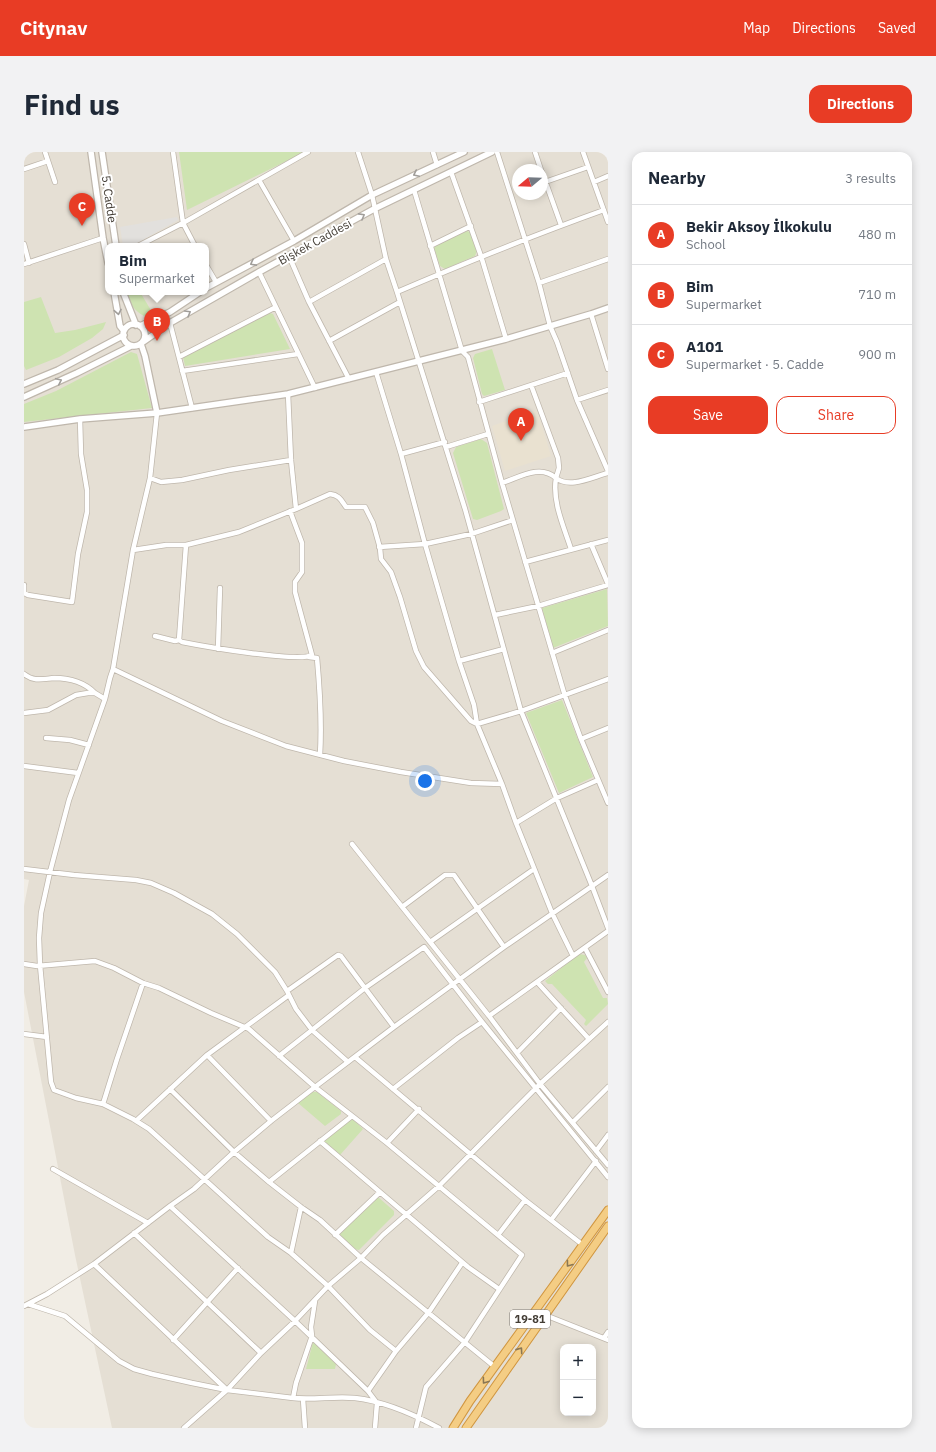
<!DOCTYPE html>
<html lang="en">
<head>
<meta charset="utf-8">
<style>
  :root { --surface:#fff; --page:#f2f2f3; --text:#1f2937; --muted:#747a83; --line:#e0e1e3; --accent:#e83c25 }
  body { margin:0; font-family:"IBM Plex Sans",sans-serif; background:var(--page); color:var(--text) }
  .controls { position:absolute; right:12px; bottom:12px; display:grid; overflow:hidden; border-radius:8px; box-shadow:0 2px 10px #0003 }
  .controls button { width:36px; height:36px; display:grid; place-items:center; padding:0; border:0; border-bottom:1px solid var(--line); background:var(--surface); color:var(--text); font:20px sans-serif }
  .compass { position:absolute; left:488px; top:12px; width:36px; height:36px; border-radius:50%; background:var(--surface); box-shadow:0 2px 10px #0003; rotate:251deg }
  .you { position:absolute; left:401px; top:629px; width:14px; height:14px; margin:-10px; border:3px solid #fff; border-radius:50%; background:#1a73e8; box-shadow:0 0 0 6px #1a73e833 }
  .badge { display:grid; place-items:center; width:26px; height:26px; border-radius:50%; background:var(--accent); color:#fff; font-size:13px; font-weight:700 }
  .pin { position:absolute; translate:-50% -33px; filter:drop-shadow(0 1px 2px #0008) }
  .pin::after { content:''; position:absolute; top:21px; width:14px; height:12px; background:inherit; clip-path:polygon(0 0,100% 0,50% 100%) }
  .popup { position:absolute; left:81px; top:91px; width:104px; height:52px; box-sizing:border-box; display:grid; place-content:center; border-radius:8px; background:var(--surface); filter:drop-shadow(0 1px 3px #0005); font-size:13px; white-space:nowrap; color:var(--muted) }
  .popup b { font-size:15px; color:var(--text) }
  .popup::after { content:''; position:absolute; left:50%; top:100%; margin-left:-8px; border:8px solid transparent; border-top-color:var(--surface) }
  .list { margin:0; padding:0; list-style:none }
  h2 { display:flex; justify-content:space-between; align-items:center; height:52px; margin:0; padding:0 16px; font-size:17px }
  h2 small { font-size:13px; font-weight:400; color:var(--muted) }
  .list li { display:grid; grid-template-columns:26px 1fr auto; gap:12px; align-items:center; box-sizing:border-box; height:60px; padding:0 16px; border-top:1px solid var(--line) }
  .list b { display:block; font-size:15px; white-space:nowrap }
  .list p { margin:0; font-size:13px; white-space:nowrap; color:var(--muted) }
  .list em { font-size:13px; font-style:normal; color:var(--muted) }
  .actions { display:flex; gap:8px; padding:12px 16px }
  .actions a { flex:1; padding:9px 0; border:1px solid var(--accent); border-radius:12px; text-align:center; font-size:14px; color:var(--accent) }
  .actions .main { background:var(--accent); color:#fff }
  .map { position:relative; flex:none; width:584px; height:1276px; overflow:hidden; border-radius:12px }
  header { display:flex; align-items:center; gap:24px; box-sizing:border-box; height:56px; padding:0 20px; background:var(--accent); color:#fff }
  header strong { font-size:19px }
  nav { display:flex; gap:22px; margin-inline-start:auto; font-size:14px }
  .intro { display:flex; align-items:center; justify-content:space-between; box-sizing:border-box; height:96px; padding:0 24px }
  h1 { margin:0; font-size:28px }
  .button { padding:10px 18px; border-radius:12px; background:var(--accent); color:#fff; font-size:14px; font-weight:700 }
  main { display:flex; gap:24px; padding:0 24px }
  aside { flex:1; background:var(--surface); border-radius:12px; box-shadow:0 2px 10px #0003 }
  .map>svg:first-child { display:block }
  .residential { fill:#e5dfd4; fill-rule:evenodd }
  .education { fill:#e9e1d0 }
  .green { fill:#cee3b1 }
  .parking { fill:#e2e0dd }
  .lines { fill:none; stroke-linecap:round; stroke-linejoin:round }
  .minor-casing { stroke:#bfb7ac; stroke-width:6 }
  .tertiary-casing { stroke:#bfb7ac; stroke-width:8 }
  .trunk-casing { stroke:#d09640; stroke-width:9 }
  .minor { stroke:#fff; stroke-width:4.5 }
  .tertiary { stroke:#fff; stroke-width:5.5 }
  .trunk { stroke:#f4cd84; stroke-width:7 }
  .oneway { stroke:#a19e9a }
  .oneway2 { stroke:#8a7755 }
  .labels { text-anchor:middle; stroke-width:4; stroke-linejoin:round; paint-order:stroke }
  .shield { fill:#fff; stroke:#7b7772; stroke-width:1 }
  .shield-label { font-size:11px; font-weight:bold; fill:#433d35 }
  .street-label { font-size:12px; fill:#433d35; stroke:#fff }
</style>
</head>
<body>
<header>
<strong>Citynav</strong>
<nav><a>Map</a><a>Directions</a><a>Saved</a></nav>
</header>
<div class="intro"><h1>Find us</h1><a class="button">Directions</a></div>
<main>
<div class="map">
<svg width="584" height="1276" viewBox="0 0 584 1276">
  <rect width="100%" height="100%" fill="#f1ede5"/>
  <path class="residential" d="M0,0h584v1276h-496l-37,-173 -51,-263v-86l5,-26 -5,-1zM494,18h24v24h-24zM84,94h98v46h-98zM539,1195h30v66h-30z"/>
  <path class="education" d="M513,258l14,46 -46,15 -13,-45z"/>
  <path class="green" d="M155,0h126l-118,58z
    M443,79l3,1 7,19 -2,5 -30,13 -5,-3 -6,-18 2,-3z
    M102,140h14l12,20 -8,4c-11,-6 -14,-13 -18,-24z
    M17,145l14,36 20,-3 31,-8 -3,7 -11,9 -33,19 -33,13 -2,-4v-64z
    M246,161l3,1 17,35 -105,17 -2,-9z
    M468,197l13,41 -21,6 -2,-2 -9,-36 2,-4z
    M107,200l6,2 15,54 -128,14v-18l32,-13z
    M457,287l6,4 17,66 -3,2 -24,9 -4,-1 -20,-66 3,-6z
    M583,437l1,37 -55,22 -11,-40z
    M538,548l31,77 -34,16 -33,-80z
    M555,802l6,1 2,3 -3,4 19,36h4l1,6 -22,22 -2,-2 2,-4 -34,-36h-4l-3,-3z
    M288,940h5l24,19v3l-16,12 -27,-23z
    M325,968h5l9,9 -23,26 -16,-13 1,-4z
    M354,1045l16,14v4l-35,35 -5,-1 -17,-16z
    M289,1190l23,22 -1,5h-29z"/>
  <path class="parking" d="M153,65l1,3 -46,26h-9l-3,-19z"/>
  <g class="lines">
    <defs>
      <path id="minor" d="M21,0l10,30
        M149,0l10,71 12,23
        M334,0l14,43 14,64 11,33 68,217 56,202 71,175 16,42
        M409,0l4,13
        M473,0l42,131 11,43 7,16 20,58 31,71
        M511,0l6,18
        M559,0l25,70
        M0,17l24,-8
        M427,20l30,84 25,83
        M518,20l19,53
        M235,28l35,61
        M521,30l43,-15
        M570,30l14,-6
        M390,38l48,161 6,6 34,126 63,213 16,43 27,64
        M0,92l5,19
        M114,94l45,-23 125,-71
        M406,94l41,-20
        M265,104l20,46 40,77
        M0,112l79,-26
        M182,113l10,17
        M235,120l56,116
        M515,131l69,-24
        M373,140c68,-29 137,-57 207,-82
        M285,150l77,-43
        M567,162l17,55
        M146,171l22,85
        M305,189l71,-39
        M155,205l97,-50
        M158,219l116,-17
        M352,220l25,82 24,90 46,-10 42,-14
        M264,242l3,66 5,49
        M553,248l31,-10
        M455,250l89,-29
        M133,261l-7,65 -17,72 -20,119 109,52 64,25 58,15 57,11 70,11 31,1
        M422,295l42,-13
        M377,302l44,-12
        M126,326l11,4 21,-2 47,-10 62,-10
        M478,331c18,-6 38,-19 54,-5l3,-10 -1,-10 -27,-73
        M567,392l17,40
        M162,393l-7,95 3,2c20,4 117,21 130,13l-17,-63v-10l7,-10v-29l-12,-32
        M355,395l46,-3 34,117 15,44 3,19 25,60 14,39 36,90 21,43
        M547,397c-7,-22 -19,-47 -15,-71 14,11 36,-1 52,-5
        M109,398l33,-5h20l53,-13 57,-23 34,-15c9,1 11,6 16,13h19l8,16 7,25 1,11 10,13 9,25 16,54 8,16 47,54 6,3 44,-13 87,-32
        M501,410l83,-22
        M0,433v8l4,2 44,7 6,-48 9,-42v-22l-6,-36 -1,-35
        M471,463l43,-9 70,-21
        M131,484l20,5 4,-1
        M194,497l2,-61
        M528,501l56,-23
        M285,505l8,1c3,33 5,64 3,97
        M435,509l45,-12
        M0,522c10,8 19,5 30,4 16,0 30,4 41,15
        M81,547l-36,101 -19,72 -9,41 -2,25 1,27 11,117 3,8 22,8 27,6 30,15 16,10 119,108 23,16 37,33 42,44 26,21
        M0,561l24,-3 28,-15 12,-2h7l10,6 5,-21 3,-9
        M22,586l24,2 19,5
        M557,587l27,-11
        M0,614l54,7
        M492,671l41,-25 41,-18
        M328,692l137,172 51,68 68,81
        M0,717l50,6 62,5 15,3 23,10 38,21 25,20 38,38 12,19 9,18 16,21 53,-42 59,-41 58,75 -24,16 -65,51
        M378,755l43,-32h9l50,72
        M406,790l104,-73
        M561,796l23,44
        M0,812l13,2 58,-5 19,7 29,15
        M513,830l52,57
        M263,839l51,-36 3,1 53,71
        M465,864l119,-85
        M458,870l126,155
        M0,882l23,3
        M493,901l44,-45
        M183,903l64,66
        M255,904l33,-26 36,32
        M331,905l170,143 58,45
        M146,937l64,63 35,30 32,25 19,13 41,38 134,109
        M79,952l14,-45 26,-76 16,5 52,25 38,16 66,58 72,56 135,112 -57,87 -39,45 -10,41
        M112,969l71,-66 82,-60
        M549,970l35,-35
        M296,989l148,126 31,22
        M363,991l32,-34
        M572,999l12,-16
        M29,1017l95,54
        M245,1030l83,-66
        M146,1054l125,115 73,70 9,12 -2,25
        M527,1068l45,-59
        M110,1081l127,120
        M311,1083l44,-42
        M474,1083l27,-35
        M267,1101l10,-46
        M70,1112l133,126
        M4,1152l37,12 54,45 15,8 18,5 40,9 35,7 66,8c21,2 42,-2 62,0 27,3 60,17 84,30
        M0,1154l23,-12 47,-30 76,-58 24,-17 40,-37 37,-31 44,-34 79,-60 110,-80 104,-72
        M521,1163l63,25
        M580,1186l4,-6
        M149,1188l65,-72
        M344,1239l28,-40 33,-39 33,-49
        M269,1246l3,-15 16,-47 -1,-9 4,-26
        M279,1247l2,29
        M160,1276l43,-38 34,-37 34,-32 33,-35 33,-28 22,-23 56,-49 101,-102 68,-62"/>
      <path id="tertiary" d="M67,0l12,86 5,25
        M78,0l14,94
        M182,136l88,-47 78,-46 92,-43
        M90,140l6,34 4,5
        M99,140l13,33
        M99 183a11 11 0 1 1 22 0a11 11 0 1 1-22 0Z
        M116,174l30,-14 30,-20
        M119,190l27,-19 89,-51 115,-63 118,-57
        M117,192l4,12 12,57
        M0,232l34,-14 66,-35
        M0,245l53,-24 54,-27
        M0,275l56,-8 77,-6 131,-19 218,-55 85,-25 17,-6"/>
      <path id="trunk" d="M429,1276l17,-27 138,-191
        M442,1276l142,-202"/>
    </defs>
    <use href="#minor" class="minor-casing"/>
    <use href="#tertiary" class="tertiary-casing"/>
    <use href="#trunk" class="trunk-casing"/>
    <use href="#minor" class="minor"/>
    <use href="#tertiary" class="tertiary"/>
    <use href="#trunk" class="trunk"/>
  </g>
  <defs><path id="oneway-chevron" d="M-2-3.5L2.5 0L-2 3.5" fill="none" stroke-width="1.6" stroke-linecap="round" stroke-linejoin="round"/></defs>
  <g class="oneway">
    <use href="#oneway-chevron" transform="translate(392 22) rotate(155)"/>
    <use href="#oneway-chevron" transform="translate(338 64) rotate(-29)"/>
    <use href="#oneway-chevron" transform="translate(229 111) rotate(152)"/>
    <use href="#oneway-chevron" transform="translate(94 160) rotate(79)"/>
    <use href="#oneway-chevron" transform="translate(164 161) rotate(-30)"/>
    <use href="#oneway-chevron" transform="translate(35 229) rotate(-25)"/>
  </g>
  <g class="oneway2">
    <use href="#oneway-chevron" transform="translate(545 1112) rotate(127)"/>
    <use href="#oneway-chevron" transform="translate(496 1198) rotate(-55)"/>
    <use href="#oneway-chevron" transform="translate(461 1229) rotate(126)"/>
  </g>
  <g class="labels">
    <rect class="shield" x="486" y="1158" width="40" height="18" rx="3"/>
    <g class="shield-label">
      <text x="506" y="1171">19-81</text>
    </g>
    <g class="street-label">
      <text transform="translate(85 47) rotate(82)" y="4">5. Cadde</text>
      <text transform="translate(291 90) rotate(-29)" y="4">Bişkek Caddesi</text>
    </g>
  </g>
</svg>
<div class="controls">
<button>+</button>
<button>−</button>
</div>
<svg class="compass" viewBox="-18 -18 36 36"><path d="M0-13l5 13h-10z" fill="#e53935"/><path d="M0 13l5-13h-10z" fill="#747a83"/></svg>
<div class="you"></div>
<div class="pin badge" style="left:497px;top:289px">A</div>
<div class="pin badge" style="left:133px;top:189px">B</div>
<div class="popup"><b>Bim</b>Supermarket</div>
<div class="pin badge" style="left:58px;top:74px">C</div>
</div>
<aside>
<h2>Nearby<small>3 results</small></h2>
<ul class="list">
<li><span class="badge">A</span><div><b>Bekir Aksoy İlkokulu</b><p>School</p></div><em>480 m</em></li>
<li><span class="badge">B</span><div><b>Bim</b><p>Supermarket</p></div><em>710 m</em></li>
<li><span class="badge">C</span><div><b>A101</b><p>Supermarket · 5. Cadde</p></div><em>900 m</em></li>
</ul>
<div class="actions"><a class="main">Save</a><a>Share</a></div>
</aside>
</main>
</body>
</html>
